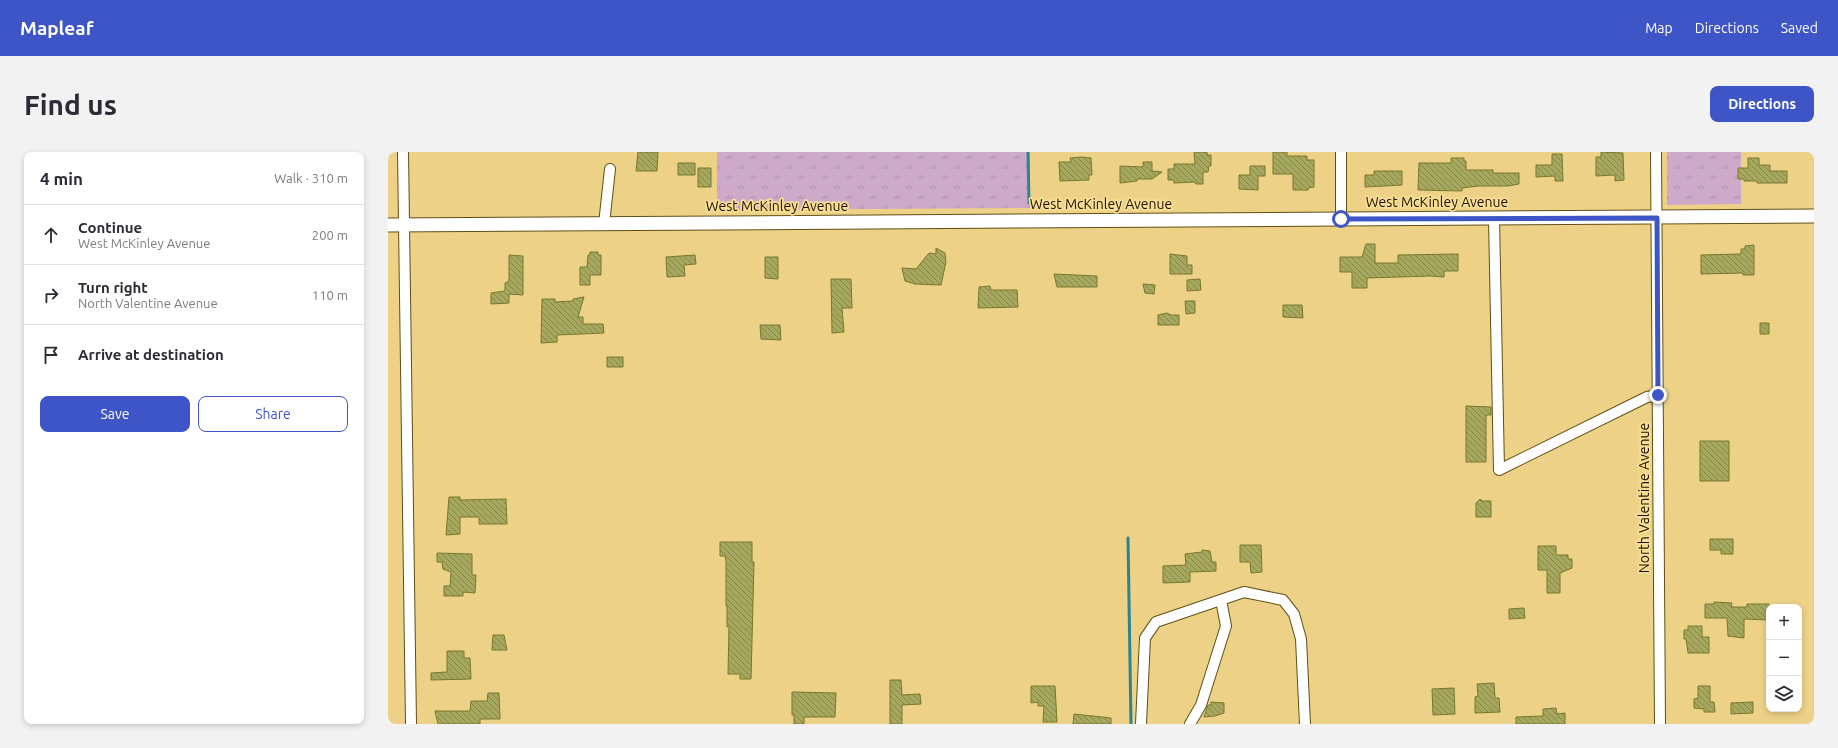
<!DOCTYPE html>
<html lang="en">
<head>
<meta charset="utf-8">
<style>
  :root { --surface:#fff; --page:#f2f2f3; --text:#2b2b33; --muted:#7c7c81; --line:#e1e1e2; --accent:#3e55c8 }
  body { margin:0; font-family:Ubuntu,sans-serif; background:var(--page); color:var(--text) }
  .controls { position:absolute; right:12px; bottom:12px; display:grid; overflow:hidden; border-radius:8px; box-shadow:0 2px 6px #0003 }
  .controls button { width:36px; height:36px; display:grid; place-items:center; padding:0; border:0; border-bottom:1px solid var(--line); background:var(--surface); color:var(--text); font:20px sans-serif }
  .stop { position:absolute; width:12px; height:12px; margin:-9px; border:3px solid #3e55c8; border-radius:50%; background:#fff }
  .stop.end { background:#3e55c8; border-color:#fff; box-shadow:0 1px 4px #0008 }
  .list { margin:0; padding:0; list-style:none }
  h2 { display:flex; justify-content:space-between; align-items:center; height:52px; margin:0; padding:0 16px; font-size:17px }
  h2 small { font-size:13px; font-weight:400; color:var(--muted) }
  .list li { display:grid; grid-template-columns:26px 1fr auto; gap:12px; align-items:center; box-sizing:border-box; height:60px; padding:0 16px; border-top:1px solid var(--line) }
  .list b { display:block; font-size:15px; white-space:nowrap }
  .list p { margin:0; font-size:13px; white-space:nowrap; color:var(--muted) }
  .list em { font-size:13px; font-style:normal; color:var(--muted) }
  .actions { display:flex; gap:8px; padding:12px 16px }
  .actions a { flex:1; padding:9px 0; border:1px solid var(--accent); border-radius:8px; text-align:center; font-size:14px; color:var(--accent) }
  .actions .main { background:var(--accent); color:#fff }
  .icon { flex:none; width:22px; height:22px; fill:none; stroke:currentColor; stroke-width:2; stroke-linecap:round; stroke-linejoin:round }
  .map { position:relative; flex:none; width:1426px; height:572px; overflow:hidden; border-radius:8px }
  header { display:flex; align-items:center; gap:24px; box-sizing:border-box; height:56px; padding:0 20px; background:var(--accent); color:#fff }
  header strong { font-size:19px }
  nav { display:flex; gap:22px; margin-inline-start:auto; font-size:14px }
  .intro { display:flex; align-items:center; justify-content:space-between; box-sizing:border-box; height:96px; padding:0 24px }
  h1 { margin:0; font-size:28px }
  .button { padding:10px 18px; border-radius:8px; background:var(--accent); color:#fff; font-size:14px; font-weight:700 }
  main { display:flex; gap:24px; padding:0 24px }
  aside { flex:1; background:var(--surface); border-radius:8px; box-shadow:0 2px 6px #0003 }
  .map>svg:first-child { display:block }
  .grass { fill:url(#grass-tufts) }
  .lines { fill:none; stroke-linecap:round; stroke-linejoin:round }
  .stream { stroke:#2b8493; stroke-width:3 }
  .building { fill:url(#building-back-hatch); stroke:#76782c }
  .minor-casing { stroke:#624f15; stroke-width:12 }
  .major-casing { stroke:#624f15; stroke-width:15 }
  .minor { stroke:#fff; stroke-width:10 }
  .major { stroke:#fff; stroke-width:13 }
  .route { stroke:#3e55c8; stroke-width:5 }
  .labels { text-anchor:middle; stroke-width:3.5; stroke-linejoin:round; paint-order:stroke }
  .street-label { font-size:14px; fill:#1a1200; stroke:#f9de94 }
</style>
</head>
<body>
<header>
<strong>Mapleaf</strong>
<nav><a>Map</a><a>Directions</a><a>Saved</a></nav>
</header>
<div class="intro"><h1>Find us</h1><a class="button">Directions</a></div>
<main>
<aside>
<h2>4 min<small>Walk · 310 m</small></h2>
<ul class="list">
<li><svg class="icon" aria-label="ahead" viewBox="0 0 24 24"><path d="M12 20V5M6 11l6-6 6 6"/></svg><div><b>Continue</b><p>West McKinley Avenue</p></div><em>200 m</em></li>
<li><svg class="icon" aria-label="right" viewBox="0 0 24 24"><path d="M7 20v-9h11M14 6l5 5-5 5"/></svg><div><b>Turn right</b><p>North Valentine Avenue</p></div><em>110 m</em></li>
<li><svg class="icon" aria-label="arrive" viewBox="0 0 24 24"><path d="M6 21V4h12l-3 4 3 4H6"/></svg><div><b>Arrive at destination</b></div></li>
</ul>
<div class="actions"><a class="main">Save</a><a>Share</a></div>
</aside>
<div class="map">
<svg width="1426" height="572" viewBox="0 0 1426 572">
  <defs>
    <pattern id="grass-tufts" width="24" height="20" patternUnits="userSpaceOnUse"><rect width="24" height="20" fill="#ceaaca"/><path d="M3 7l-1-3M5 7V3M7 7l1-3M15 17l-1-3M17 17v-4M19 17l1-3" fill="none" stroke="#b091ac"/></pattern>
    <pattern id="building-back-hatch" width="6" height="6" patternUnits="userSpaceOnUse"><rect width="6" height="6" fill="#a6a85e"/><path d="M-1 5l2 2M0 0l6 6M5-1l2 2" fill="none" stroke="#86874b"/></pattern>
  </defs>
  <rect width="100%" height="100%" fill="#ecd187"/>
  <path class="grass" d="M329,0h313v56l-313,2z
    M1279,0h74v52l-74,1z"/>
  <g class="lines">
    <path class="stream" d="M640,0l1,51
      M740,386l3,186"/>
  </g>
  <path class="building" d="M250,0h20l-1,19h-21z
    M806,0h13v3h4v11h-2l-1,6h-5v12h-7l-1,-2 -21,1v-3h-6v-11h6v-5h21z
    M885,0h14v4h20v4h7v27l-6,1v2h-15v-16h-20z
    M1213,0l22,1 1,27 -9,1v-6l-19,1v-19h5z
    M1164,2h10l1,27h-8v-5l-19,1v-12h16z
    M693,5l10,1 1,17h-3v5l-29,1 -1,-19h12l-1,-4z
    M1063,6h13v3h2v9h27v3h26v11l-11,2h-30l-16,2v3l-44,-1 1,-27h32z
    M1360,6h11v7h11v6h17v12h-30v-2h-13v-2h-6v-11h10z
    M755,10h9v9l10,1 -10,7h-15v2l-17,2v-17l23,1z
    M290,11h17v12h-17z
    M862,14h15v10h-7v14l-19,-1v-14h11z
    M310,16h13v19h-13z
    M986,19h28v14l-37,2v-12h9z
    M978,92h9v19h23v-8l60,-1v17h-14v6l-14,-1 -63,2v10h-15v-16h-12v-15h22z
    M1366,93v30h-11v-2l-42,1v-19l40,-1v-5h4v-3z
    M548,96l9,5 1,9 -5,23 -26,-1 -10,-3 -3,-13 14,1 13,-16 7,1z
    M202,100h8v3h3v20h-11v10h-10v-18h7l1,-12h2z
    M782,102l17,2v9h5v9h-22z
    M121,103l14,1v39l-14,-1v9l-18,1v-11l14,-2v-8l4,-2z
    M307,103l1,9 -12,1 1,11 -18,1 -1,-20z
    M377,105h13v22l-13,-1z
    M666,122l43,2v11h-40z
    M443,127h20l1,29h-10l2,24 -12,1z
    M812,127l1,11 -14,1v-11z
    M755,132l12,1 -1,9 -9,-1z
    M602,134l1,4h26l1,17 -40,1 1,-21z
    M196,145l-6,20h5v7h20l1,9 -47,2v7l-16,1 1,-44h13v3l18,-1v-2z
    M797,149h10v12l-9,1z
    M895,153h19l1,13 -20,-1z
    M779,161l4,2h8v10h-21v-10z
    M1372,171h9v11h-9z
    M372,173h20l1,15 -20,-1z
    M219,205h16v10h-16z
    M1078,254l25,1v8h-5v47h-20z
    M1312,289h29v40h-29z
    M61,345h11v3l46,-1 1,25h-28v-7h-19v17l-14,1z
    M1092,347l2,2h9v16h-15v-14z
    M1322,387h23v15h-12v-4h-11z
    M332,390h32v20h2l-3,117h-11v-5h-12l1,-47h-2v-21h-1v-45l-1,-5h-5z
    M852,393h21l1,27 -11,1 -1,-11h-10z
    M1150,394h18v9h12v4h4v9l-12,5v20h-13v-23h-9z
    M814,398l8,1 2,11h4v9l-26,1v10l-27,1v-17l23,-1 -1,-11 17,-2z
    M49,401l35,1v21h4l-1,18 -12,-1v4h-19v-10h6l1,-14 -8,-3 -1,-7h-5z
    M1326,450l18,1 -1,4h16v-3h22v16l-25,-1v19l-16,-2 -1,-18h-22v-14h9z
    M1136,456l1,10 -16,1v-10z
    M1300,474h14v11h7v16h-21l-2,-14h-2v-9h4z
    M105,483h11l3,15h-15z
    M59,499h17v7h6l1,21 -40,1v-7l16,-1z
    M502,528h11l1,15 18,-1 1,10 -19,1v19h-12z
    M1106,531l1,15h4l1,14 -25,1v-16l3,-1 -1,-12z
    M643,534h24l2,36h-14l1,-16h-6v-4l-7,1z
    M1310,534h12v16h4l1,10h-11v-3l-10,-1v-9l4,-1z
    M1066,536l1,26 -22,1 -1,-26z
    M404,540l44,1 -1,24h-31v7h-10v-9h-2z
    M100,541h11l1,26h-20v5h-42l-3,-13h35l1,-10h16z
    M823,550l13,1v10l-9,3 -11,1 4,-12h3z
    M1365,550v11l-22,1v-11z
    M1168,556l1,6 8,-1v11h-49v-7l27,-1v-7z
    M686,562l37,4v6h-38z"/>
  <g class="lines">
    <defs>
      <path id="minor" d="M15,0l8,572
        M1268,0l4,572
        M1106,66l5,252 148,-73 11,-2
        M953,67v-67
        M216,72l6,-55
        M753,572l4,-86 11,-16 88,-30 39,8 11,14 7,25 4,85
        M802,572l11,-19 25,-79 -5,-26"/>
      <path id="major" d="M0,73l1426,-9"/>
    </defs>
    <use href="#minor" class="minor-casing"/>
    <use href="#major" class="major-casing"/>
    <use href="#minor" class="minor"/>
    <use href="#major" class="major"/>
  </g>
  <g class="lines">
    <path class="route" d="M953,67l316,-1 1,177"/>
  </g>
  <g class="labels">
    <g class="street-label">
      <text x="1049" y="55">West McKinley Avenue</text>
      <text x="713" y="57">West McKinley Avenue</text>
      <text x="389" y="59">West McKinley Avenue</text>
      <text transform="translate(1256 346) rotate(-90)" y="5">North Valentine Avenue</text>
    </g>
  </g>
</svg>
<div class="controls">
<button>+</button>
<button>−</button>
<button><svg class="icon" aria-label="layers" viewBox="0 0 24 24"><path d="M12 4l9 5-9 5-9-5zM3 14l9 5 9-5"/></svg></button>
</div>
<div class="stop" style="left:953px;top:67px"></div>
<div class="stop end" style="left:1270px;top:243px"></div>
</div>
</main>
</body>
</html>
